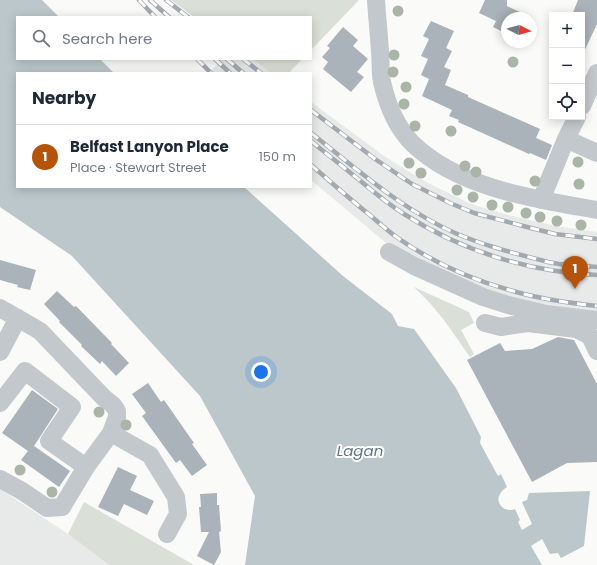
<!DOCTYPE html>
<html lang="en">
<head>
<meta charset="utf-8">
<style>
  :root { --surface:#fff; --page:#f6f6f7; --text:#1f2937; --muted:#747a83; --line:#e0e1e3; --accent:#b45309 }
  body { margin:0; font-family:Poppins,sans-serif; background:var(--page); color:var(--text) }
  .controls { position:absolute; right:12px; top:12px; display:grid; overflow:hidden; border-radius:0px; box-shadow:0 2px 10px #0003 }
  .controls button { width:36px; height:36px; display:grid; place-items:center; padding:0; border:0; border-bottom:1px solid var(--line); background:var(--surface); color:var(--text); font:20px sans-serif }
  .compass { position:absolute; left:501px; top:12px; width:36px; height:36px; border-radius:50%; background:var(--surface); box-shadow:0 2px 10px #0003; rotate:96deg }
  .you { position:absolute; left:261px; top:372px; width:14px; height:14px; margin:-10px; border:3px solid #fff; border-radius:50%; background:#1a73e8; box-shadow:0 0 0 6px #1a73e833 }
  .badge { display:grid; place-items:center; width:26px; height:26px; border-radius:50%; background:var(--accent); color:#fff; font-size:13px; font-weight:700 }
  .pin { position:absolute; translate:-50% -33px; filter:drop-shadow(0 1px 2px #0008) }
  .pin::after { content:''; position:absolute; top:21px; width:14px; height:12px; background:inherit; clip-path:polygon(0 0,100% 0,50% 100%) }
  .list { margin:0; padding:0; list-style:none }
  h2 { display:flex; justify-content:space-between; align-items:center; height:52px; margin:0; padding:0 16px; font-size:17px }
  h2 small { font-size:13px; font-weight:400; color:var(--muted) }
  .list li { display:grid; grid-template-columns:26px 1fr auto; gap:12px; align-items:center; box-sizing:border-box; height:64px; padding:0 16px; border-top:1px solid var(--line) }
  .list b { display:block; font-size:15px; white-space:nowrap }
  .list p { margin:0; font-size:13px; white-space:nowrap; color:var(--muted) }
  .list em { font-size:13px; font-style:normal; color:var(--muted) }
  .icon { flex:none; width:22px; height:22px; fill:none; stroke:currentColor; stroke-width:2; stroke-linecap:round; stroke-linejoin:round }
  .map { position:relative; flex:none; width:597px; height:565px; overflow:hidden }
  .search { position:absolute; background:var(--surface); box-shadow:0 2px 10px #0003; left:16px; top:16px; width:296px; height:44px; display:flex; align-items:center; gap:10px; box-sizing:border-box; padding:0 14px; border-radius:0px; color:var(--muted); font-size:15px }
  .panel { position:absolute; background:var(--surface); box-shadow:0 2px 10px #0003; left:16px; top:72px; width:296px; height:116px; border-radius:0px }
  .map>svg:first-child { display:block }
  .built { fill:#e8e9e9 }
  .green { fill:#dadfd7 }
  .water { fill:#bbc7cb }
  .building { fill:#aab3b9 }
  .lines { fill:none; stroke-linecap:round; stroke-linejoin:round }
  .minor { stroke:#c3c8cc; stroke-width:18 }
  .rail-casing { stroke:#a2aab0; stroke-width:4.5 }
  .rail { stroke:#fff; stroke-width:3; stroke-dasharray:9; stroke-linecap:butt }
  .tree { fill:#aab4a7 }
  .labels { text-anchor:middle; stroke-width:4; stroke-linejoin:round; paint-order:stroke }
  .water-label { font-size:15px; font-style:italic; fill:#60757c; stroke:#fff }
</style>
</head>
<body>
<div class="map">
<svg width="597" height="565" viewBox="0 0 597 565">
  <rect width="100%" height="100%" fill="#fafaf8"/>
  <path class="built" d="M222,59h29l20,14h-62z
    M311,102l76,56 39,24 45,22 37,11 48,11 41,6v86l-86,-16 -100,-43 -25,-16 -75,-63z
    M0,489l68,45 41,31h-109z"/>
  <path class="green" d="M171,0h188l-48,50v-33h-117z
    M252,59h50l-13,14h-18z
    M414,287l55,25 5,11 -13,7 13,24 -4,3 -26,-37 -15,-18z
    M84,502l110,63h-85l-41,-31z"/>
  <path class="water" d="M0,0h42l17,17h-42v42h83l14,14h-97v114h227l99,89 49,38 6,12 16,3 42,59 25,49 -1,6 18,33 3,-2 6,13c-3,2 -6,4 -7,7 -6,10 6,19 15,15l5,11 -2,2 4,8 10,-6 -10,-22 5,-2 2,-7 61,-2 -6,55 -23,12 -3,-5 -8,1 -8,-15 -11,7 11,19h-297l10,-69 -55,-100 -128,-140 -72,-49z"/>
  <path class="building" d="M485,0h22v6l26,12h-26v16l-14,-7 3,-6 -17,-8z
    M578,0h19v24l-15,32v-41h-10z
    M431,21l23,10 -8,17 6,3 -8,16 7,3 -6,15 23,10v2l72,32 -4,9 16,7 -6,15 -16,-7 -1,1 -71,-32 1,-2 -10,-4 3,-6 -30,-14 7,-17 -8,-4 7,-16 -7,-3 8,-17 -6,-3z
    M343,27l15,13 -5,6 15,13 -11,13 7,5 -13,15 -28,-23 5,-7 -6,-5 8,-9 -3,-2z
    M0,260l36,10 -6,20 -13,-3 1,-2 -18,-5z
    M57,291l17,16 2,-1 36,37 -1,1 18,19 -13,13 -14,-15 -2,3 -19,-18 1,-1 -23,-23 1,-1 -16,-17z
    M558,337l16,3 23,44v78l-30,1 -35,19 -65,-122 33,-17 5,8 27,-2z
    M148,383l13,19 3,-2 30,43 -2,1 15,21 -15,11 -12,-16 -4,3 -34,-47 4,-3 -14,-19z
    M32,390l26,19 -24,37 36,25 -11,16 -38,-27 7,-9 -26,-18z
    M118,467l19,9 -7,14 24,11 -7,14 -23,-11 -6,12 -20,-9z
    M217,493v12h2l2,26 -2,1 2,20 -7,13 -17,-9 12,-24h-8l-2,-25h2l-1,-13z"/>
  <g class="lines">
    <path class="minor" d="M376,0c1,17 3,34 4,52 1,10 0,20 2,30 5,22 15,46 31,62 47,45 123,55 184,66
      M582,106l15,-33
      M566,139l31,14
      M541,200l25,-61 11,-22
      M389,252l25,14 69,31 25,8 38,9 51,6
      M0,308l40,23 64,67 9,7 4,6v6l-6,16 -25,34 -24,40 -15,1 -25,-17 -22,-12
      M485,323l16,4 27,-4 48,6 14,7 7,15
      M0,352l18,-34
      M0,403l25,-32 47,36 -23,34 37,26
      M111,433l39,22 26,42 2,17 -11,20"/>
    <defs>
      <path id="rail" d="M139,0l16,17
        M150,0l19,17
        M166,0l22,17
        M197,59l14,14
        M215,59l15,14
        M227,59l16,14
        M243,59l18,14
        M311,110l64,49 37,25 38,19 24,10 53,14 28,7 42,5
        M311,133c46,36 90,76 144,100 30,13 62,21 93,29l11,2 38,3
        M311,141c17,14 35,28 52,42 13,11 27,22 41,31 58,37 125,58 193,61
        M311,165c20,17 40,35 60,51 8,7 16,14 24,20 35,25 77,44 118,55 27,8 56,12 84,15"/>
    </defs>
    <use href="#rail" class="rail-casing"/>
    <use href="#rail" class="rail"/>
  </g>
  <g class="tree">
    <circle cx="398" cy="11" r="5.5"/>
    <circle cx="394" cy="55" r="5.5"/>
    <circle cx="513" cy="62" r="5.5"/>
    <circle cx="393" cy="72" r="5.5"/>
    <circle cx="406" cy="87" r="5.5"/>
    <circle cx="404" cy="104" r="5.5"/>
    <circle cx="415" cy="126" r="5.5"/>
    <circle cx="451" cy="131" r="5.5"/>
    <circle cx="578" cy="162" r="5.5"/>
    <circle cx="409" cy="163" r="5.5"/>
    <circle cx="465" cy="166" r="5.5"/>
    <circle cx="476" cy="172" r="5.5"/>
    <circle cx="421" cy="173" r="5.5"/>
    <circle cx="535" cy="181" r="5.5"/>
    <circle cx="579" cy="184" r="5.5"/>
    <circle cx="457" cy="190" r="5.5"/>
    <circle cx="473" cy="197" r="5.5"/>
    <circle cx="492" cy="205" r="5.5"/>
    <circle cx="508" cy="207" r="5.5"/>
    <circle cx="526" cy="213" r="5.5"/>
    <circle cx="540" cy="217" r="5.5"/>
    <circle cx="557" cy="221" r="5.5"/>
    <circle cx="581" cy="225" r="5.5"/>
    <circle cx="99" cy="412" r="5.5"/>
    <circle cx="126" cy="425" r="5.5"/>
    <circle cx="20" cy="470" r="5.5"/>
    <circle cx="52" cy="492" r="5.5"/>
  </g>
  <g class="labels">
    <g class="water-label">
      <text x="360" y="456">Lagan</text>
    </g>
  </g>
</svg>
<div class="controls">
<button>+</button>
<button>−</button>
<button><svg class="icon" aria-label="locate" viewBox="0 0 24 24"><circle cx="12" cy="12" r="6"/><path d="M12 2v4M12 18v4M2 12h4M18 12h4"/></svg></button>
</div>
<svg class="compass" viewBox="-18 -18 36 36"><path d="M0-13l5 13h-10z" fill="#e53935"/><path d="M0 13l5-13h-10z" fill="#747a83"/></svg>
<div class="you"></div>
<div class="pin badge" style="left:575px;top:289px">1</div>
<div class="search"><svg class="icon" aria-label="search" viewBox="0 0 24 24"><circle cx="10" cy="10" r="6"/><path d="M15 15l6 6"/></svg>Search here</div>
<section class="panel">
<h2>Nearby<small></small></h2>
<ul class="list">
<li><span class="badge">1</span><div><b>Belfast Lanyon Place</b><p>Place · Stewart Street</p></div><em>150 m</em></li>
</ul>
</section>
</div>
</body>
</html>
